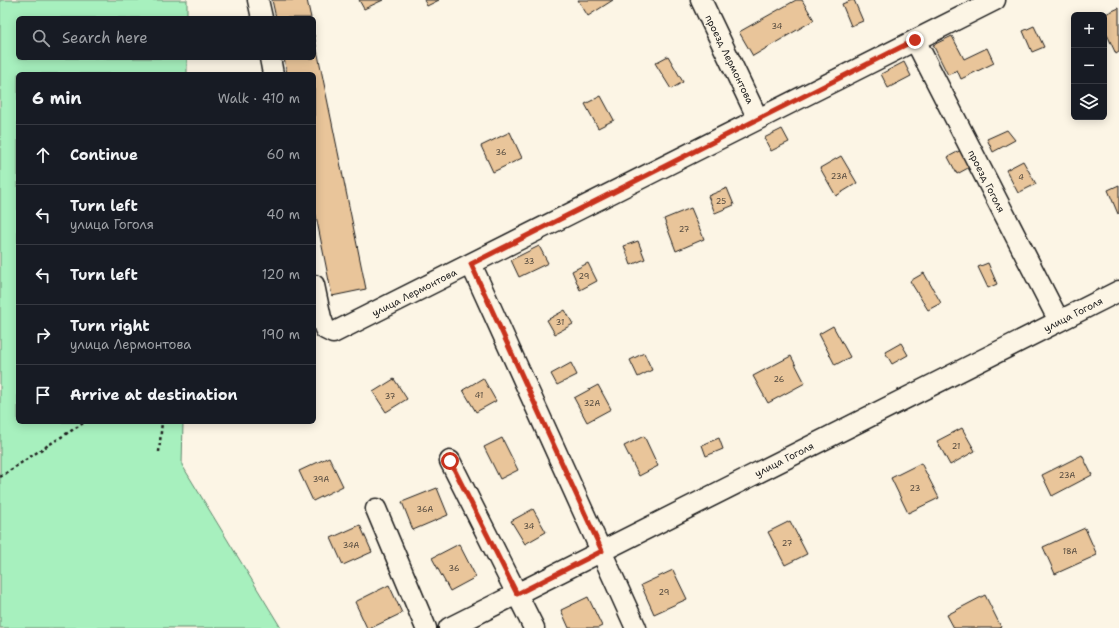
<!DOCTYPE html>
<html lang="en">
<head>
<meta charset="utf-8">
<style>
  :root { --surface:#171b24; --page:#20242c; --text:#f1f3f6; --muted:#9ea1a6; --line:#363941 }
  body { margin:0; font-family:"Shantell Sans",sans-serif; background:var(--page); color:var(--text) }
  .controls { position:absolute; right:12px; top:12px; display:grid; overflow:hidden; border-radius:6px; box-shadow:0 2px 10px #0003 }
  .controls button { width:36px; height:36px; display:grid; place-items:center; padding:0; border:0; border-bottom:1px solid var(--line); background:var(--surface); color:var(--text); font:20px sans-serif }
  .stop { position:absolute; width:12px; height:12px; margin:-9px; border:3px solid #c8321e; border-radius:50%; background:#fff }
  .stop.end { background:#c8321e; border-color:#fff; box-shadow:0 1px 4px #0008 }
  .list { margin:0; padding:0; list-style:none }
  h2 { display:flex; justify-content:space-between; align-items:center; height:52px; margin:0; padding:0 16px; font-size:17px }
  h2 small { font-size:13px; font-weight:400; color:var(--muted) }
  .list li { display:grid; grid-template-columns:26px 1fr auto; gap:12px; align-items:center; box-sizing:border-box; height:60px; padding:0 16px; border-top:1px solid var(--line) }
  .list b { display:block; font-size:15px; white-space:nowrap }
  .list p { margin:0; font-size:13px; white-space:nowrap; color:var(--muted) }
  .list em { font-size:13px; font-style:normal; color:var(--muted) }
  .icon { flex:none; width:22px; height:22px; fill:none; stroke:currentColor; stroke-width:2; stroke-linecap:round; stroke-linejoin:round }
  .map { position:relative; flex:none; width:1119px; height:628px; overflow:hidden }
  .search { position:absolute; background:var(--surface); box-shadow:0 2px 10px #0003; left:16px; top:16px; width:300px; height:44px; display:flex; align-items:center; gap:10px; box-sizing:border-box; padding:0 14px; border-radius:6px; color:var(--muted); font-size:15px }
  .panel { position:absolute; background:var(--surface); box-shadow:0 2px 10px #0003; left:16px; top:72px; width:300px; height:352px; border-radius:6px }
  .map>svg:first-child { display:block }
  .green { fill:#a7f0be; stroke:#62866d }
  .building { fill:#e9c59a; stroke:#1c1c1c }
  .lines { fill:none; stroke-linecap:round; stroke-linejoin:round }
  .minor-casing { stroke:#1c1c1c; stroke-width:23 }
  .path { stroke:#1c1c1c; stroke-width:2.5; stroke-dasharray:3 3; stroke-linecap:butt }
  .minor { stroke:#fcf5e5; stroke-width:20 }
  .route { stroke:#c8321e; stroke-width:5 }
  .labels { text-anchor:middle; stroke-width:3; stroke-linejoin:round; paint-order:stroke }
  .number-label { font-size:8px; fill:#4f463c }
  .street-label { font-size:10px; fill:#1c1c1c; stroke:#fcf5e5 }
</style>
</head>
<body>
<div class="map">
<svg width="1119" height="628" viewBox="0 0 1119 628">
  <rect width="100%" height="100%" fill="#fcf5e5"/>
  <filter id="ink" filterUnits="userSpaceOnUse"><feTurbulence type="fractalNoise" baseFrequency=".025" numOctaves="2"/><feDisplacementMap in="SourceGraphic" scale="8" xChannelSelector="R" yChannelSelector="G"/><feConvolveMatrix kernelMatrix="1 2 1 2 8 2 1 2 1" color-interpolation-filters="sRGB"/></filter>
  <g filter="url(#ink)">
    <path class="green" d="M0,0h187v18h-169v40h169v16h-169v348h165l-1,43 99,163h-281z"/>
    <path class="building" d="M272,0h35l4,18h-35z
      M359,0h24l-19,9z
      M424,0h15l-12,6z
      M578,0h35l-25,16z
      M796,0h6l12,20 -61,36 -14,-24z
      M852,0h2l9,21 -12,5 -9,-22z
      M1119,8v44l-3,2 -12,-26 -1,-13z
      M1034,26l10,21 -12,5 -9,-21z
      M314,35l52,254 -34,7 -18,-90v-132h-27l-3,-16h30z
      M952,36l12,23 23,-11 7,15 -33,16 -4,-9 -9,5 -15,-30z
      M668,56l15,26 -12,7 -16,-26z
      M904,62l7,14 -23,12 -7,-14z
      M601,96l13,24 -16,8 -13,-24z
      M782,129l7,13 -18,9 -7,-13z
      M1007,130l8,10 -22,12 -6,-13z
      M510,132l12,26 -29,14 -12,-26z
      M961,150l9,17 -13,7 -9,-17z
      M841,156l16,27 -21,13 -16,-28z
      M1023,161l13,23 -18,9 -12,-23z
      M1119,185v28l-1,1 -10,-24z
      M727,188l7,17 -19,8 -7,-17z
      M691,208l13,31 -28,12 -12,-32z
      M638,241l7,18 -14,6 -7,-19z
      M539,246l9,17 -29,14 -8,-17z
      M588,263l9,18 -17,9 -8,-19z
      M988,263l9,21 -9,4 -10,-21z
      M924,273l17,30 -13,7 -18,-29z
      M565,310l8,14 -18,10 -8,-14z
      M833,326l17,31 -15,8 -16,-31z
      M901,343l7,12 -16,9 -7,-12z
      M644,353l8,17 -14,7 -8,-17z
      M791,356l14,27 -37,20 -15,-27z
      M571,363l6,12 -20,10 -6,-11z
      M483,378l13,23 -20,11 -13,-22z
      M394,379l13,20 -21,13 -13,-20z
      M598,385l13,24 -24,13 -13,-24z
      M962,428l13,23 -25,14 -13,-24z
      M644,436l14,30 -19,10 -15,-30z
      M502,438l16,32 -18,9 -16,-32z
      M719,438l4,11 -17,7 -4,-11z
      M1082,455l10,20 -40,21 -10,-21z
      M329,457l14,29 -30,15 -14,-30z
      M921,463l18,35 -31,15 -17,-35z
      M437,488l11,27 -35,15 -11,-28z
      M533,509l13,23 -21,12 -14,-23z
      M790,521l17,33 -22,11 -17,-33z
      M360,525l12,27 -29,13 -12,-27z
      M1085,528l12,27 -42,19 -12,-27z
      M459,544l17,33 -26,14 -18,-33z
      M673,570l14,29 -33,15 -13,-29z
      M389,585l13,28 -31,15h-4l-12,-26z
      M985,595l16,32 -2,1h-45l-7,-13z
      M588,597l14,29 -4,2h-29l-8,-18z"/>
    <g class="lines">
      <defs>
        <path id="minor" d="M258,0l4,18
          M701,0l57,119
          M915,40l144,281
          M270,58l3,16
          M471,264l165,364
          M314,285l7,33 4,11 8,4 662,-333
          M450,461l84,167
          M376,509l50,119
          M449,628l670,-337"/>
      </defs>
      <use href="#minor" class="minor-casing"/>
      <path class="path" d="M159,452l3,-30
        M0,477l39,-26 46,-29"/>
      <use href="#minor" class="minor"/>
    </g>
  </g>
  <g class="lines" filter="url(#ink)">
    <path class="route" d="M450,461l67,133 85,-43 -131,-287 444,-224"/>
  </g>
  <g class="labels">
    <g class="number-label">
      <text x="777" y="29">34</text>
      <text x="501" y="155">36</text>
      <text x="839" y="179">23А</text>
      <text x="1021" y="180">4</text>
      <text x="721" y="204">25</text>
      <text x="684" y="232">27</text>
      <text x="529" y="264">33</text>
      <text x="584" y="279">29</text>
      <text x="560" y="325">31</text>
      <text x="779" y="382">26</text>
      <text x="479" y="398">41</text>
      <text x="390" y="399">37</text>
      <text x="592" y="406">32А</text>
      <text x="956" y="449">21</text>
      <text x="1067" y="478">23А</text>
      <text x="321" y="482">39А</text>
      <text x="915" y="491">23</text>
      <text x="425" y="512">36А</text>
      <text x="529" y="529">34</text>
      <text x="787" y="546">27</text>
      <text x="351" y="548">34А</text>
      <text x="1070" y="554">18А</text>
      <text x="454" y="571">36</text>
      <text x="664" y="595">29</text>
    </g>
    <g class="street-label">
      <text transform="translate(730 59) rotate(64)" y="4">проезд Лермонтова</text>
      <text transform="translate(987 181) rotate(63)" y="4">проезд Гоголя</text>
      <text transform="translate(414 292) rotate(-27)" y="4">улица Лермонтова</text>
      <text transform="translate(1073 314) rotate(-27)" y="4">улица Гоголя</text>
      <text transform="translate(784 459) rotate(-27)" y="4">улица Гоголя</text>
    </g>
  </g>
</svg>
<div class="controls">
<button>+</button>
<button>−</button>
<button><svg class="icon" aria-label="layers" viewBox="0 0 24 24"><path d="M12 4l9 5-9 5-9-5zM3 14l9 5 9-5"/></svg></button>
</div>
<div class="stop" style="left:450px;top:461px"></div>
<div class="stop end" style="left:915px;top:40px"></div>
<div class="search"><svg class="icon" aria-label="search" viewBox="0 0 24 24"><circle cx="10" cy="10" r="6"/><path d="M15 15l6 6"/></svg>Search here</div>
<section class="panel">
<h2>6 min<small>Walk · 410 m</small></h2>
<ul class="list">
<li><svg class="icon" aria-label="ahead" viewBox="0 0 24 24"><path d="M12 20V5M6 11l6-6 6 6"/></svg><div><b>Continue</b></div><em>60 m</em></li>
<li><svg class="icon" aria-label="left" viewBox="0 0 24 24"><path d="M17 20v-9H6M10 6l-5 5 5 5"/></svg><div><b>Turn left</b><p>улица Гоголя</p></div><em>40 m</em></li>
<li><svg class="icon" aria-label="left" viewBox="0 0 24 24"><path d="M17 20v-9H6M10 6l-5 5 5 5"/></svg><div><b>Turn left</b></div><em>120 m</em></li>
<li><svg class="icon" aria-label="right" viewBox="0 0 24 24"><path d="M7 20v-9h11M14 6l5 5-5 5"/></svg><div><b>Turn right</b><p>улица Лермонтова</p></div><em>190 m</em></li>
<li><svg class="icon" aria-label="arrive" viewBox="0 0 24 24"><path d="M6 21V4h12l-3 4 3 4H6"/></svg><div><b>Arrive at destination</b></div></li>
</ul>
</section>
</div>
</body>
</html>
